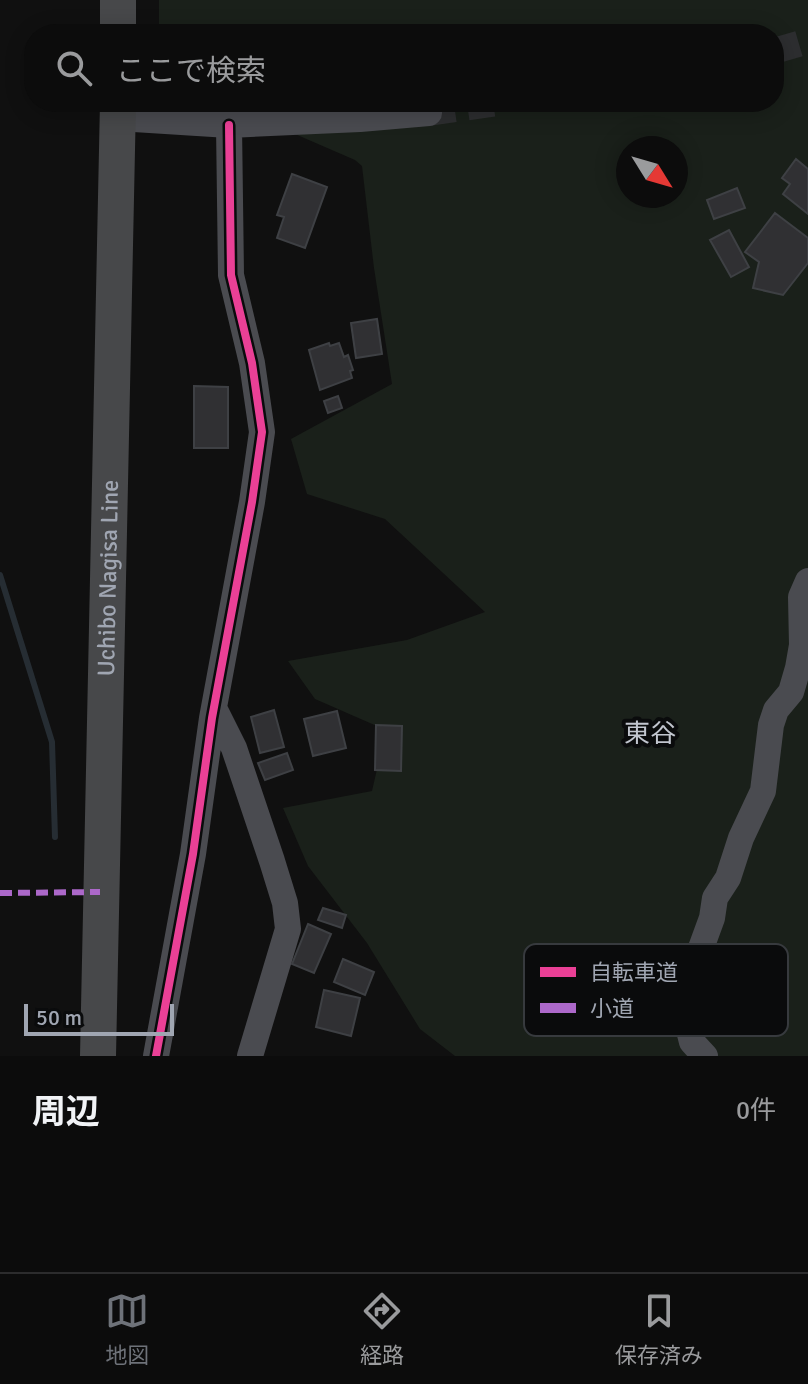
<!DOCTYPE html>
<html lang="ja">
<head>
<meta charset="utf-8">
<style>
  :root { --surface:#0c0c0c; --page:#1a1a1a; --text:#f1f3f6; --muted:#9a9b9d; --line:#2c2c2d; --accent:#6e7279 }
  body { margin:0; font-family:Signika,"Noto Sans JP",sans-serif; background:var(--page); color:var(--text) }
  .compass { position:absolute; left:616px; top:136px; width:72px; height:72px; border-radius:50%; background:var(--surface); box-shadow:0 4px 20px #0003; rotate:127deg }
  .scale { position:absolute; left:24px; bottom:20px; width:150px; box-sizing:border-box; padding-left:8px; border:4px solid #a0a6b2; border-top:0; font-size:22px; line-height:28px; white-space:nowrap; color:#a0a6b2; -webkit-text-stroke:6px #0a0b0c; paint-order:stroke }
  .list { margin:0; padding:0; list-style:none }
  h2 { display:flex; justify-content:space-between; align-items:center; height:104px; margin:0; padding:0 32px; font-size:34px }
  h2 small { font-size:26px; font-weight:400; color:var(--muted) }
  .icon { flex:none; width:44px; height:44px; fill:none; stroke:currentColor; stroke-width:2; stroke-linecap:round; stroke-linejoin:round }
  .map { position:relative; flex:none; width:808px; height:1056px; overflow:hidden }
  .search { position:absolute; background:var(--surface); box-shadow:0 4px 20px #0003; left:24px; right:24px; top:24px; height:88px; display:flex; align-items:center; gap:20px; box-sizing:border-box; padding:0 28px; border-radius:32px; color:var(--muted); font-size:30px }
  .sheet { height:216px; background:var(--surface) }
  nav { display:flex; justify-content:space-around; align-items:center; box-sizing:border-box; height:112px; border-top:2px solid var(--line); background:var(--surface); font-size:22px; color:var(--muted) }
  nav a { display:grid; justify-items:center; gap:4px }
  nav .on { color:var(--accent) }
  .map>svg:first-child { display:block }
  .green { fill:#1a201a; fill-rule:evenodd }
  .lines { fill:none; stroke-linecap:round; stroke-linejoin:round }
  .stream { stroke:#262d33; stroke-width:6 }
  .building { fill:#303033; stroke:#3e4044; stroke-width:2 }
  .minor-tunnel { stroke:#2d2e30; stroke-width:26; stroke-dasharray:26 13; stroke-linecap:butt }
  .minor { stroke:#4a4b50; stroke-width:26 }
  .highway { stroke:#47484a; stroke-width:36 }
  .quiet { stroke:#ac68c9; stroke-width:6; stroke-dasharray:12 6; stroke-linecap:butt }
  .cycleway-casing { stroke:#0a0b0c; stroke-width:13 }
  .cycleway { stroke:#ea4096; stroke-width:8 }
  .labels { text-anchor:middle; stroke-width:8; stroke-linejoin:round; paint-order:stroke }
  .street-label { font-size:24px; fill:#a0a6b2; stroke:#0a0b0c }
  .neighbourhood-label { font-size:26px; fill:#c1c5ce; stroke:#0a0b0c }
  .key { fill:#0a0b0c; stroke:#373a3e; stroke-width:2 }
  .key-label { font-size:22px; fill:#a0a6b2 }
</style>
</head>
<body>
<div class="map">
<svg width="808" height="1056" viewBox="0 0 808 1056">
  <rect width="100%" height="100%" fill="#101010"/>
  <path class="green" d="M159,0h649v1056h-353l-35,-27 -53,-86 -59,-77 -25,-58 89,-17 14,-61 -71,-31 -27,-38 119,-21 78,-28 -100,-93 -78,-25 -16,-55 101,-55 -18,-116 -12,-102 -7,-6 -134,-58h553v-68h-615zM628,148h48v48h-48z"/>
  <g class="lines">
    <path class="stream" d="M0,575l52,167 3,95"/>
  </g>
  <path class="building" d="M796,159l12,10v45l-25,-20 7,-10 -8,-6z
    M292,174l35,13 -22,61 -28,-10 7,-21 -7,-2z
    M737,188l8,20 -31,11 -7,-19z
    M775,213l33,25v25l-25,32 -30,-7 6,-26 -14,-10z
    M729,230l20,37 -18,10 -21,-37z
    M377,319l5,35 -26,4 -5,-35z
    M329,343l1,3 9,-3 5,14 4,-2 5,15 -3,1 2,7 -32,12 -11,-40z
    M194,386l34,1v61h-34z
    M338,396l4,12 -14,5 -4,-12z
    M274,710l10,37 -24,6 -9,-36z
    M337,711l9,37 -33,8 -9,-37z
    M376,725l26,1 -1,45 -26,-1z
    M287,753l6,17 -28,10 -7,-17z
    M323,908l23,7 -4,13 -24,-8z
    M308,924l23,10 -17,39 -22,-9z
    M343,959l31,13 -9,23 -31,-13z
    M324,990l36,8 -9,38 -35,-9z"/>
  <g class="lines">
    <path class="minor-tunnel" d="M774,51l34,-10
      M429,113l75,-11"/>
    <path class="minor" d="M118,118l111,7 131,-6 69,-6
      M214,708l20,40 38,113 13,42 3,26 -38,127
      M156,1056l37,-202 19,-136 40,-216 10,-70 -10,-69 -21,-88 -2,-150
      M705,1056l-13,-14 -3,-12 8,-32v-39l15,-41 3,-20 13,-20 13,-40 22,-47 8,-66 5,-15 15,-18 7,-24 4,-23 -1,-48 7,-16"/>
    <g class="highway">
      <path d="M118,34v-34"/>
      <path id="s1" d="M98,1056l20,-954"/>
    </g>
    <path class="quiet" d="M0,893l100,-1"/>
    <defs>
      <path id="cycleway" d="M156,1056l37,-202 19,-136 40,-216 10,-70 -10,-69 -21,-88 -2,-150"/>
    </defs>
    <use href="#cycleway" class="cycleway-casing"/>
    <use href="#cycleway" class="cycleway"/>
  </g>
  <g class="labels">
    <g class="street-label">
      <text dy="8" stroke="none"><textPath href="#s1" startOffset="478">Uchibo Nagisa Line</textPath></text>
    </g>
    <g class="neighbourhood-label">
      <text x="650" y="742">東谷</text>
    </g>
  </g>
  <rect x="524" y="944" width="264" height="92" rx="12" class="key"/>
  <rect x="540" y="967" width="36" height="10" fill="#ea4096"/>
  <rect x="540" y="1003" width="36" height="10" fill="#ac68c9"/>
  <g class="key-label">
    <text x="590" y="980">自転車道</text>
    <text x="590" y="1016">小道</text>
  </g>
</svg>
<svg class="compass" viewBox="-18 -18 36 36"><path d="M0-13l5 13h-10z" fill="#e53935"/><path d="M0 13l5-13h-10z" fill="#9a9b9d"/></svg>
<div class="scale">50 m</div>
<div class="search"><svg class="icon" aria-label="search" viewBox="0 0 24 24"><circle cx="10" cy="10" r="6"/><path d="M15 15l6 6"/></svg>ここで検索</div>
</div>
<section class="sheet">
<h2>周辺<small>0件</small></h2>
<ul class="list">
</ul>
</section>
<nav>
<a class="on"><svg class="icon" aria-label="map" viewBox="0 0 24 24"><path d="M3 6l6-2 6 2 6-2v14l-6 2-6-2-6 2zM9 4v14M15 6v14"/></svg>地図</a>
<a><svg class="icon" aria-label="directions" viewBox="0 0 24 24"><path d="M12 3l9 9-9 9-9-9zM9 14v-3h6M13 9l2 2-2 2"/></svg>経路</a>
<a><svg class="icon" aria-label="saved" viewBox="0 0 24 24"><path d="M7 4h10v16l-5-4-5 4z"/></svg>保存済み</a>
</nav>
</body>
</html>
